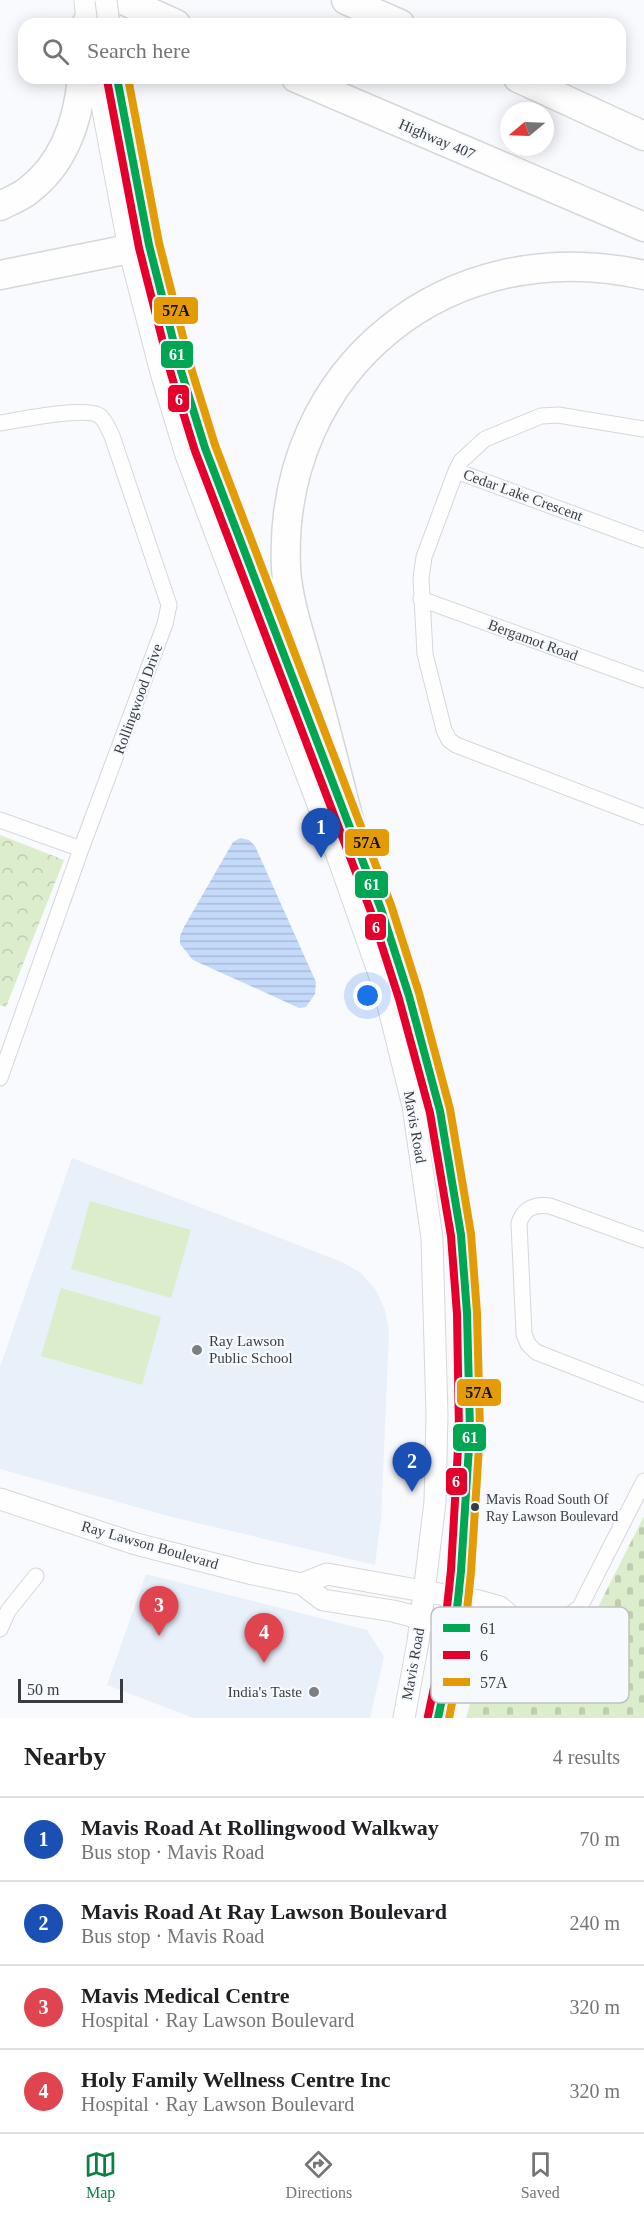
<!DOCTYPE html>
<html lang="en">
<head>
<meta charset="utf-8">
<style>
  :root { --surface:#fff; --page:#f2f2f2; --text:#202124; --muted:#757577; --line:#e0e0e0; --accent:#0b8043 }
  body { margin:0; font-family:"Times New Roman",serif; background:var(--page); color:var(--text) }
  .compass { position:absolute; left:500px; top:102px; width:54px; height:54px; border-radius:50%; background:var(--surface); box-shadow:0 3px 15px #0003; rotate:251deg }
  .scale { position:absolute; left:18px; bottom:15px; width:105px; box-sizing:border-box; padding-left:6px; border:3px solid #3a3d40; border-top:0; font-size:16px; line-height:21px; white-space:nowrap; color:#3a3d40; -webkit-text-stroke:4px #f6faff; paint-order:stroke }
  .you { position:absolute; left:368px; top:996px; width:21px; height:21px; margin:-15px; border:4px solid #fff; border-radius:50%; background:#1a73e8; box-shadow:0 0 0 9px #1a73e833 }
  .badge { display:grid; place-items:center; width:39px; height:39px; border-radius:50%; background:var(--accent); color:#fff; font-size:20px; font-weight:700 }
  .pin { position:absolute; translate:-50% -50px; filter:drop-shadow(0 2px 3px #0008) }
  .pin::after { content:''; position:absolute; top:32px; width:21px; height:18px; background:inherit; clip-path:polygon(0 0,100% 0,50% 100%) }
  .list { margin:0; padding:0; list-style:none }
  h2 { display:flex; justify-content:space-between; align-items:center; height:78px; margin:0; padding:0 24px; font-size:26px }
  h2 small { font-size:20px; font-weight:400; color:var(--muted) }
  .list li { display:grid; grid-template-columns:39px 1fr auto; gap:18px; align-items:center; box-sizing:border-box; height:84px; padding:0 24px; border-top:2px solid var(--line) }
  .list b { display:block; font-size:22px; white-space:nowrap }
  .list p { margin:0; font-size:20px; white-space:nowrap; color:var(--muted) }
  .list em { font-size:20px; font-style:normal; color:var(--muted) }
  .icon { flex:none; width:33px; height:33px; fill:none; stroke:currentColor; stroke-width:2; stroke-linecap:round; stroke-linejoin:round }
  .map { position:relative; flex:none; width:644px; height:1718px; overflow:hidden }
  .search { position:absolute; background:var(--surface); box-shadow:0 3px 15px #0003; left:18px; right:18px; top:18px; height:66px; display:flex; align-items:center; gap:15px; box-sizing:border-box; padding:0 21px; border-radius:18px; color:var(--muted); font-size:22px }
  .sheet { height:414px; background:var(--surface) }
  nav { display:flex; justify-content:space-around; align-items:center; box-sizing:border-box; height:84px; border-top:2px solid var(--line); background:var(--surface); font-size:16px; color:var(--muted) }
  nav a { display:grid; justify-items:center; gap:3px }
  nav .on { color:var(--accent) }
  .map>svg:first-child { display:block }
  .built { fill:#e8f0fa }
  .grass { fill:#dcedcc }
  .forest { fill:url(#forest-crowns) }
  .cemetery { fill:url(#cemetery-stones) }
  .water { fill:url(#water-rules) }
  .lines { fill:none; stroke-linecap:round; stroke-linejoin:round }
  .street-casing { stroke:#d5d7d9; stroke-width:17 }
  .secondary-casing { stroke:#d5d7d9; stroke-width:23 }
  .highway-casing { stroke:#d5d7d9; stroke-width:31 }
  .street { stroke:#fefeff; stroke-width:15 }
  .secondary { stroke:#fefeff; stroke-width:21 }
  .highway { stroke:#fefeff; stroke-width:28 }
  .secondary-bridge-casing { stroke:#d5d7d9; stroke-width:23; stroke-linecap:butt }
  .secondary-bridge { stroke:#fefeff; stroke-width:21 }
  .bus-1-casing { stroke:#f6faff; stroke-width:12 }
  .bus-2-casing { stroke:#f6faff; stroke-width:12 }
  .bus-3-casing { stroke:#f6faff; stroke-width:12 }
  .bus-1 { stroke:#00a651; stroke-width:8 }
  .bus-2 { stroke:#e4002b; stroke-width:8 }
  .bus-3 { stroke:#e49c06; stroke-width:8 }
  .poi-dot { fill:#7c7f82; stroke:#f6faff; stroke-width:2 }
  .bus-dot { fill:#3a3d40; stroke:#f6faff; stroke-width:2 }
  .labels { text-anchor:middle; stroke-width:4.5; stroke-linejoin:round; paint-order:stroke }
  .bus-label { font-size:14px; fill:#3a3d40; stroke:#f6faff; text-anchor:start }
  .street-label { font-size:15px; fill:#3a3d40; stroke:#f6faff }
  .poi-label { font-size:15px; fill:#3a3d40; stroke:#f6faff; text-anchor:start }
  .key { fill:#f6faff; stroke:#bec1c6; stroke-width:1.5 }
  .key-label { font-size:16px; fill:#3a3d40 }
  .line-badge { stroke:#f6faff; stroke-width:2 }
  .badge-label { font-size:16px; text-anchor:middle; font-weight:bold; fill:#fff }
  .pale-badge-label { font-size:16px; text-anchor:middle; font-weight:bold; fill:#111 }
</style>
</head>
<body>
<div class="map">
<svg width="644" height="1718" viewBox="0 0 644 1718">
  <defs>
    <pattern id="forest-crowns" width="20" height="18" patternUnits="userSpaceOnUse" patternTransform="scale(1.5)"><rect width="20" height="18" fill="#dcedcc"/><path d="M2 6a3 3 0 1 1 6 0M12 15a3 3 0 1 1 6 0" fill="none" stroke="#beccb0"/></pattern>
    <pattern id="cemetery-stones" width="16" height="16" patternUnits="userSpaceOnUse" patternTransform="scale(1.5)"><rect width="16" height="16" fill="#dcedcc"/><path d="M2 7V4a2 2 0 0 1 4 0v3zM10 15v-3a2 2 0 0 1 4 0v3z" fill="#beccb0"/></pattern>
    <pattern id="water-rules" width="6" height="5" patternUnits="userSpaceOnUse" patternTransform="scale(1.5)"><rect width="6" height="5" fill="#c4dafa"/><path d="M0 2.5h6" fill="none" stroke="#a9bcd7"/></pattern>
  </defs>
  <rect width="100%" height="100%" fill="#f8fafd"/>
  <path class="built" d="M72,1158l270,104 19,11 15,17 9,20 4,22 -8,187 -6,46 -203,-48 -172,-48v-102z
    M146,1574l221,56 17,27 -14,61h-176l-87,-33z"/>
  <path class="grass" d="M90,1201l101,29 -20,68 -100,-29z
    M61,1288l100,29 -19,68 -101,-29z"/>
  <path class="forest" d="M0,835l64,25 -58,147 -6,-2z"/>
  <path class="cemetery" d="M644,1516v202h-178l12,-42 108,-45z"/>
  <path class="water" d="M240,838l9,2 6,6 61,136 -1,12 -9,13 -7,1 -106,-48 -13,-16v-8l4,-9 49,-85z"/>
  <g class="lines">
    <defs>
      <path id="street" d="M0,423c18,-3 87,-17 100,-7 5,4 9,14 12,20l57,169 -4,19 -84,225 -81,229
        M644,429l-86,-14 -17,1 -56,23 -24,22 -5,10 -32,86 -3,21 4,76 19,76 5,10 7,5 188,72
        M456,471l188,69
        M421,599l223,81
        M0,820l81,29
        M644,1240l-94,-34c-16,-2 -26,2 -31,17l5,111 4,10 8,8 108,42
        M521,1626c26,-1 39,-2 59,-19l64,-126
        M0,1629l8,-18 28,-35"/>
      <path id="secondary" d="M85,0l2,24
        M97,78l32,171 33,127 24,79 151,400 46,130 30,121 19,132 5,177 -2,87 -17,140 -14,76
        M117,78l32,167 32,126 24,77 112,291
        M346,816l35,93 28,87 31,115 21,124 6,78 3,118 -9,140 -8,76 -15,71
        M0,1499l136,45 117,30 49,10 21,16 70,11 85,22 23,-1 20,-6
        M302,1584l25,-10 152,27 21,6 21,19"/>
      <path id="highway" d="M123,0l53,24
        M346,0l54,24
        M87,24v-1
        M296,78l348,149
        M518,78l126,58
        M0,206c9,-5 21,-9 29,-16 35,-27 49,-69 53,-112
        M0,275l149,-30
        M351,828c-13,-50 -25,-100 -39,-149 -9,-35 -24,-75 -26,-111 -9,-201 164,-337 358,-293"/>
    </defs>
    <use href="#street" class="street-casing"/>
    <use href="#secondary" class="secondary-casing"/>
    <use href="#highway" class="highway-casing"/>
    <use href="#street" class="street"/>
    <use href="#secondary" class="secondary"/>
    <use href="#highway" class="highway"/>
    <defs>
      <path id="secondary-bridge" d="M106,0l3,24"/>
    </defs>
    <use href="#secondary-bridge" class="secondary-bridge-casing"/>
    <use href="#secondary-bridge" class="secondary-bridge"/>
    <defs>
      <path id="bus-1" d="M117,78l32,167 32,126 24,77 176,461 28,87 31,115 21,124 6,78 3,118 -9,140 -8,76 -15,71"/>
      <path id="bus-2" d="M107,80l32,168 32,126 24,77 176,461 28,87 31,114 21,123 6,78 2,117 -8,139 -8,75 -15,71"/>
      <path id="bus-3" d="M128,78l31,165 32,125 24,77 176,460 28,88 31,116 21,125 6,79 3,118 -9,141 -8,76 -14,70"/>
    </defs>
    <use href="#bus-1" class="bus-1-casing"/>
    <use href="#bus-2" class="bus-2-casing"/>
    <use href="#bus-3" class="bus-3-casing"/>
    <use href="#bus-1" class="bus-1"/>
    <use href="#bus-2" class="bus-2"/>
    <use href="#bus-3" class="bus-3"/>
  </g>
  <g class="poi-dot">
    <circle cx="197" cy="1350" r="6"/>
    <circle cx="314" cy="1692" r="6"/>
  </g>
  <circle class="bus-dot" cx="475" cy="1507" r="5"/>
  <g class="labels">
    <g class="bus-label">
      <text x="486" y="1504">Mavis Road South Of<tspan x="486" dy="17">Ray Lawson Boulevard</tspan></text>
    </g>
    <g class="street-label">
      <text transform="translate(437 139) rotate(23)" y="5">Highway 407</text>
      <text transform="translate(523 495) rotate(20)" y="5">Cedar Lake Crescent</text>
      <text transform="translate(533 640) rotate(20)" y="5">Bergamot Road</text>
      <text transform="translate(138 699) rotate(-70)" y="5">Rollingwood Drive</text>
      <text transform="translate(415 1127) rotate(80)" y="5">Mavis Road</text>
      <text transform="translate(150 1545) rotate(16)" y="5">Ray Lawson Boulevard</text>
      <text transform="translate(413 1664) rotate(-80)" y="5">Mavis Road</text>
    </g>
    <g class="poi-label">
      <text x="209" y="1346">Ray Lawson<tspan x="209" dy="17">Public School</tspan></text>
      <text x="302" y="1697" text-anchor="end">India's Taste</text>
    </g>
  </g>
  <rect x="431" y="1607" width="198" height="96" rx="9" class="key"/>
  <rect x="443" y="1624" width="27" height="8" fill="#00a651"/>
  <rect x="443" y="1651" width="27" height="8" fill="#e4002b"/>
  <rect x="443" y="1678" width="27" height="8" fill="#e49c06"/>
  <g class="key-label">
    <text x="480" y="1634">61</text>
    <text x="480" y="1661">6</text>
    <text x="480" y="1688">57A</text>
  </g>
  <g class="line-badge">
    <rect x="153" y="296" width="46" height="29" rx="6" fill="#e49c06"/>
    <rect x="160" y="340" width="34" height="29" rx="6" fill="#00a651"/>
    <rect x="167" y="384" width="23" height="29" rx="6" fill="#e4002b"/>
    <rect x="344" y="828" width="46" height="29" rx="6" fill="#e49c06"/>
    <rect x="354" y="870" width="35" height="29" rx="6" fill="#00a651"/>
    <rect x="364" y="913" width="23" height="28" rx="6" fill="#e4002b"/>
    <rect x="456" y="1378" width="46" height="29" rx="6" fill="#e49c06"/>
    <rect x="452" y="1423" width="35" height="29" rx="6" fill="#00a651"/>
    <rect x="445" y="1467" width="23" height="29" rx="6" fill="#e4002b"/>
  </g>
  <g class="badge-label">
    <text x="177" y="360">61</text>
    <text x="179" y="405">6</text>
    <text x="372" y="890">61</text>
    <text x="376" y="933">6</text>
    <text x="470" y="1443">61</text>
    <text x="456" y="1487">6</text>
  </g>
  <g class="pale-badge-label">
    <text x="176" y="316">57A</text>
    <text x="367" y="848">57A</text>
    <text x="479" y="1398">57A</text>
  </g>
</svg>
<svg class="compass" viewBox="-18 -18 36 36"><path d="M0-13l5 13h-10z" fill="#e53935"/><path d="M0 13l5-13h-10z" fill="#757577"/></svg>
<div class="scale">50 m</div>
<div class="you"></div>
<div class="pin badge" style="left:321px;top:858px;background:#1a4fb4">1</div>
<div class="pin badge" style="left:412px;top:1492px;background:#1a4fb4">2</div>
<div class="pin badge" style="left:159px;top:1636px;background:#e0444e">3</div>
<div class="pin badge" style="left:264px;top:1663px;background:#e0444e">4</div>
<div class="search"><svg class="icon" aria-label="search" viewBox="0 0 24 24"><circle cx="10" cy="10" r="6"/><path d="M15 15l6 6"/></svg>Search here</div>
</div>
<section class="sheet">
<h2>Nearby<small>4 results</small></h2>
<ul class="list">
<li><span class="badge" style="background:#1a4fb4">1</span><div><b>Mavis Road At Rollingwood Walkway</b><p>Bus stop · Mavis Road</p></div><em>70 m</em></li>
<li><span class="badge" style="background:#1a4fb4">2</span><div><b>Mavis Road At Ray Lawson Boulevard</b><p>Bus stop · Mavis Road</p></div><em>240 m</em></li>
<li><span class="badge" style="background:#e0444e">3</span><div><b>Mavis Medical Centre</b><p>Hospital · Ray Lawson Boulevard</p></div><em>320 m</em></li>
<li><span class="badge" style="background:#e0444e">4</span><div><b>Holy Family Wellness Centre Inc</b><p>Hospital · Ray Lawson Boulevard</p></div><em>320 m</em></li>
</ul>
</section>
<nav>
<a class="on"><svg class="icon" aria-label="map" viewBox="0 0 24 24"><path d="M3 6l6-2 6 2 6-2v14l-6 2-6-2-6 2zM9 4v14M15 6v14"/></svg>Map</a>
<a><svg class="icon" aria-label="directions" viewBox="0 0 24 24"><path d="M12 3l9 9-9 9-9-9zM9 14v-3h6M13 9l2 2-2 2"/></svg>Directions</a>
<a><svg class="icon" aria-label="saved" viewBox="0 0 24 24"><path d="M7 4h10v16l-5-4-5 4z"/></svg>Saved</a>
</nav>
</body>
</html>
